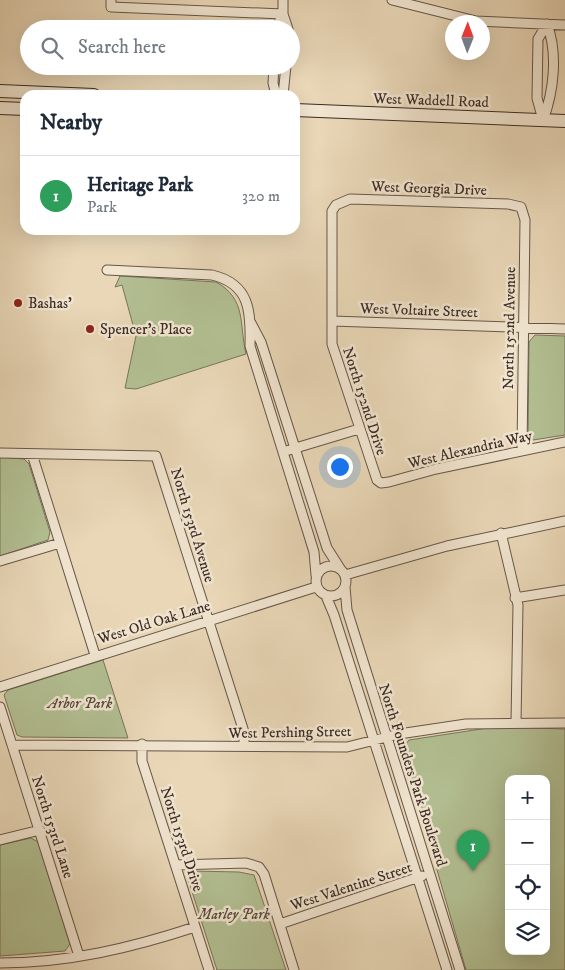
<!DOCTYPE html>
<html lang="en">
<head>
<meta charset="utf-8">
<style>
  :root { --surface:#fff; --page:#f2f2f3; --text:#1f2937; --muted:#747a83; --line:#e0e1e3; --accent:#8f2418 }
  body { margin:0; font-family:"IM FELL DW Pica",serif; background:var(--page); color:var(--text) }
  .controls { position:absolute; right:15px; bottom:15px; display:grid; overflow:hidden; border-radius:10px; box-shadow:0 5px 20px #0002 }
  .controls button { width:45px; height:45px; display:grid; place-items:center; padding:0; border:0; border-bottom:1px solid var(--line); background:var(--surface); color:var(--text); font:25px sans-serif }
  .compass { position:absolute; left:445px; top:15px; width:45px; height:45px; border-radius:50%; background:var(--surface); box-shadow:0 5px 20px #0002; rotate:1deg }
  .you { position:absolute; left:339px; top:466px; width:18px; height:18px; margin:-12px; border:4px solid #fff; border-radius:50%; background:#1a73e8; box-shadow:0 0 0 8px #1a73e833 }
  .badge { display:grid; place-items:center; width:32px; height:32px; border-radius:50%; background:var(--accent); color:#fff; font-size:16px; font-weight:700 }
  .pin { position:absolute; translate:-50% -41px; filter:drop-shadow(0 1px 2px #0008) }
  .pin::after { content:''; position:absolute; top:26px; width:18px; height:15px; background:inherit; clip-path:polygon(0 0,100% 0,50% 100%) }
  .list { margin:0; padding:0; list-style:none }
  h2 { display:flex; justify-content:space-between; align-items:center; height:65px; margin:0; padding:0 20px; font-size:21px }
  h2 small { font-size:16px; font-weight:400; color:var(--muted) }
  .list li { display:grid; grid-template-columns:32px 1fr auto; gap:15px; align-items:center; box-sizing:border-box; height:80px; padding:0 20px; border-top:1px solid var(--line) }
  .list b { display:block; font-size:19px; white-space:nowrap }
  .list p { margin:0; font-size:16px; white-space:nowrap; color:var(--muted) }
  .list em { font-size:16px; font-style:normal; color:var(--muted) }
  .icon { flex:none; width:28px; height:28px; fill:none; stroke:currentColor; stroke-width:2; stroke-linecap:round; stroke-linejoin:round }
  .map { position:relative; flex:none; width:565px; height:970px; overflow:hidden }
  .search { position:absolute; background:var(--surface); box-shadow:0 5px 20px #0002; left:20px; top:20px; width:280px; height:55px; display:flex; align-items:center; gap:12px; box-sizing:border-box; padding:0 18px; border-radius:28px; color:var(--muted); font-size:19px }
  .panel { position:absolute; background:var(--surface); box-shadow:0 5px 20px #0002; left:20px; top:90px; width:280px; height:145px; border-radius:15px }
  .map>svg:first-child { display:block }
  .green { fill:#b2bf92; stroke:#77765c; fill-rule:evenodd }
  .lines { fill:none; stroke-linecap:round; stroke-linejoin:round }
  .minor-casing { stroke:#67574a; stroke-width:11 }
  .secondary-casing { stroke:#3c2c26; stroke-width:14 }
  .minor { stroke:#f1e5d0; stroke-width:9 }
  .secondary { stroke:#f1e5d0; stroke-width:12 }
  .poi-dot { fill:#8f2418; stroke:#f1e5d0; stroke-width:2 }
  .labels { text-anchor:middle; stroke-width:5; stroke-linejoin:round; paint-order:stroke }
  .street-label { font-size:15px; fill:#3c2c26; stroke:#f1e5d0 }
  .poi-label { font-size:15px; fill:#3c2c26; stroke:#f1e5d0; text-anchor:start }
  .park-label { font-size:15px; font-style:italic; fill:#54493c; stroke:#f1e5d0 }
</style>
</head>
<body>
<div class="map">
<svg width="565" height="970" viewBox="0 0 565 970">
  <rect width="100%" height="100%" fill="#e9d7b7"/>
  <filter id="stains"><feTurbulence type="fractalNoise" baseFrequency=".004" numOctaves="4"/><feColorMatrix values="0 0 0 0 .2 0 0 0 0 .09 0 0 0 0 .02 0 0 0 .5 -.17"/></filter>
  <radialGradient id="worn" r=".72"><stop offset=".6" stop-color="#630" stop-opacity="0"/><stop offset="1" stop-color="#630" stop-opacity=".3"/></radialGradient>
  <path class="green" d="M120,276l96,6c31,17 23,43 30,72l-110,35 -11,-1 11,-52 -14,-51 -7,2z
    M535,335l30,1v99l-32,5 -5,-5 1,-93z
    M0,457l24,2 5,5 21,68 -2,8 -48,16z
    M103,660l25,78 -106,-1 -5,-2 -13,-40 4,-5z
    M494,727l71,2v241h-99l-64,-221 7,-9zM509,779h37v172h-37z
    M31,838l7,4 32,102 -5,7 -65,5v-111z
    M191,871l48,1 15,3 32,95h-69l-29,-91z"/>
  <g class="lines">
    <defs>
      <path id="minor" d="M111,0v7l172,7
        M283,0v14l5,15
        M392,0l84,21 89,4
        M276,29l7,-15
        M274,66l-1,17 3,12
        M283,95l3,-29
        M543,120l-6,-22 1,-59 9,-15
        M543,120c11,-29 15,-67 4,-96
        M107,270l105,5c38,9 39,36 38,71l64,206 2,23
        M332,321l233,8
        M251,323l10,19 66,206 14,22
        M289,450l70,-21
        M522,450l3,-230 -4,-13 -13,-3 -158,-5 -14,6 -4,6v133l45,136 4,3 8,-1 47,-13 129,-27
        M0,453l156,3 88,276v14
        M32,454l63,201
        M501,533l17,72 -2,118
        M0,561l60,-18
        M316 581a15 15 0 1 1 30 0a15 15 0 1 1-30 0Z
        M345,575l102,-29 118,-25
        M345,587l2,23 113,360
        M326,596l8,19 113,355
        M515,598l50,-8
        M0,687l316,-100
        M0,707l79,249
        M142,744v17l67,209
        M12,745l335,2 52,-13 67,-10 99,-1
        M0,840l40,-10
        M176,865l70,-2 13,4 5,7 30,96
        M280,924l142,-48
        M0,963c68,0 131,-15 195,-36"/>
      <path id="secondary" d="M0,91l94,4
        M0,108l25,1
        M295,110l270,11"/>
    </defs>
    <use href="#minor" class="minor-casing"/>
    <use href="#secondary" class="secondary-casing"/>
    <use href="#minor" class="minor"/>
    <use href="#secondary" class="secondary"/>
  </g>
  <g class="poi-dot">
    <circle cx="18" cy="303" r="5"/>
    <circle cx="90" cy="329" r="5"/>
  </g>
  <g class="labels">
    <g class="street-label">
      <text transform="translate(431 100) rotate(2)" y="5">West Waddell Road</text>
      <text transform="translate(429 188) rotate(2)" y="5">West Georgia Drive</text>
      <text transform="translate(419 310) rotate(2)" y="5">West Voltaire Street</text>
      <text transform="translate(509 328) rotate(-89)" y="5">North 152nd Avenue</text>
      <text transform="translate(365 401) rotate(72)" y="5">North 152nd Drive</text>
      <text transform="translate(470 449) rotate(-13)" y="5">West Alexandria Way</text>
      <text transform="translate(193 525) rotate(73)" y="5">North 153rd Avenue</text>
      <text transform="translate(154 622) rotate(-17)" y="5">West Old Oak Lane</text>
      <text transform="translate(290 732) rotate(-1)" y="5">West Pershing Street</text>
      <text transform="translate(413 775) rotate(72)" y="5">North Founders Park Boulevard</text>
      <text transform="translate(53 827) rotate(72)" y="5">North 153rd Lane</text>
      <text transform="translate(182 839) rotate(72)" y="5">North 153rd Drive</text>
      <text transform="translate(351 886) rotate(-18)" y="5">West Valentine Street</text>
    </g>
    <g class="poi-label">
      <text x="28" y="308">Bashas'</text>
      <text x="100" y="334">Spencer's Place</text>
    </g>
    <g class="park-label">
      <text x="80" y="708">Arbor Park</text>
      <text x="234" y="919">Marley Park</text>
    </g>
  </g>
  <rect width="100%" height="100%" filter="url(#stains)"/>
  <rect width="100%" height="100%" fill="url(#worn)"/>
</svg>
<div class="controls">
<button>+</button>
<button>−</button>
<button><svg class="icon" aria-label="locate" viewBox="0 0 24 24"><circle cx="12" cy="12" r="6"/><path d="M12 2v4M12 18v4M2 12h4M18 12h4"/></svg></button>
<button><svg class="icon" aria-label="layers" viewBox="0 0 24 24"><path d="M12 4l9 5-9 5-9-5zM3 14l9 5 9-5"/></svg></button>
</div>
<svg class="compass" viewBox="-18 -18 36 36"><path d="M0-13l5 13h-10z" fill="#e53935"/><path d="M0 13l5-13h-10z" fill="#747a83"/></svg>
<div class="you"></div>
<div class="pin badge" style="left:473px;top:871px;background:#2e9e5b">1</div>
<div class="search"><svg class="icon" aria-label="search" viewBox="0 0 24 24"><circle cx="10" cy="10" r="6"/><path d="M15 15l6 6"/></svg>Search here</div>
<section class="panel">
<h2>Nearby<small></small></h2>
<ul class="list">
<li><span class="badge" style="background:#2e9e5b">1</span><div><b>Heritage Park</b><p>Park</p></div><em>320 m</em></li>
</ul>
</section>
</div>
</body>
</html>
